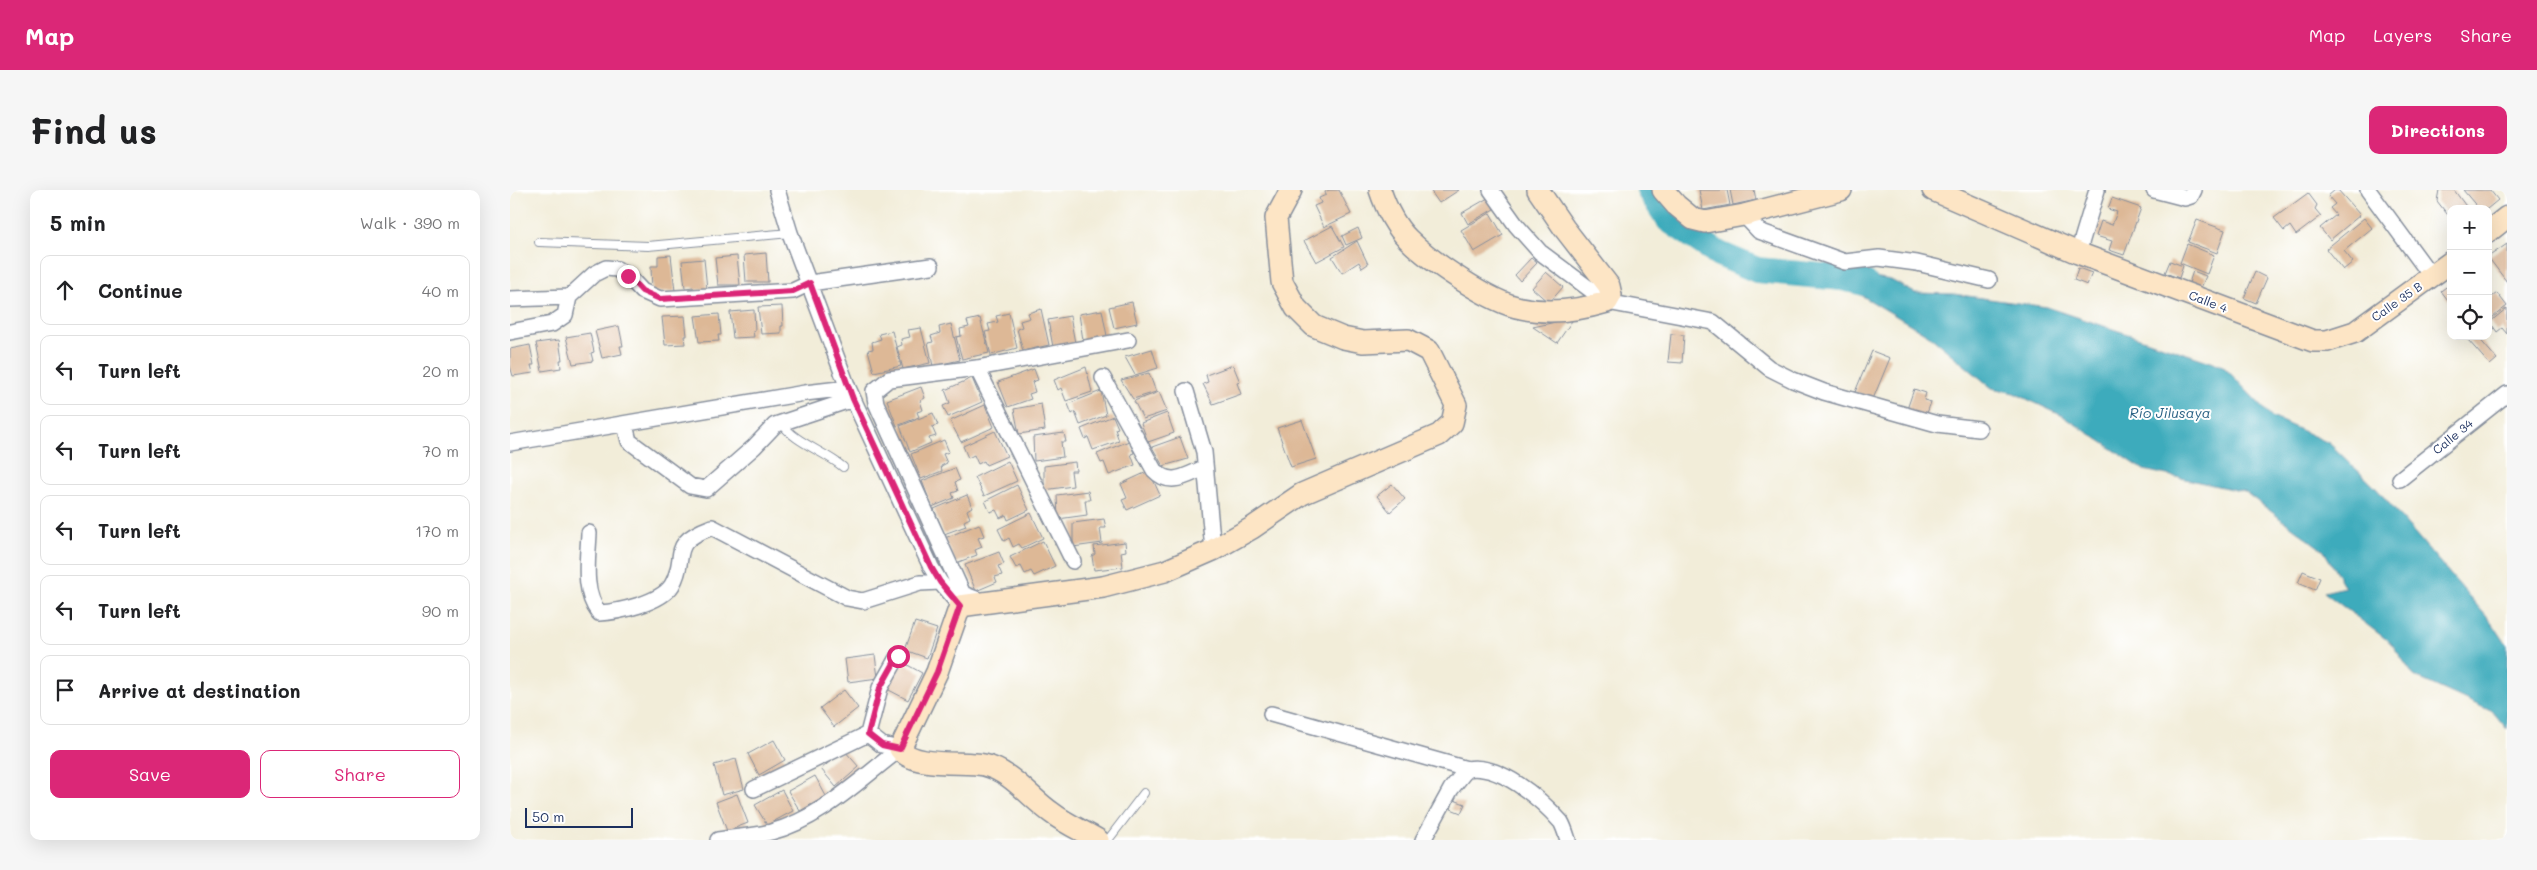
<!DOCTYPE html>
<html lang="en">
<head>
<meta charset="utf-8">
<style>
  :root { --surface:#fff; --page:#f6f6f6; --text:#202124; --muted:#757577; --line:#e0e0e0; --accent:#db2777 }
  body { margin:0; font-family:Mali,sans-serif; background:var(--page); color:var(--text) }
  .controls { position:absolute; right:15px; top:15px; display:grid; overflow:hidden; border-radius:10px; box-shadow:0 5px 20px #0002 }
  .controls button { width:45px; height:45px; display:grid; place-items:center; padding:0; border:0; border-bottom:1px solid var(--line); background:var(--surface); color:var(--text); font:25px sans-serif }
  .scale { position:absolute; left:15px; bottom:12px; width:108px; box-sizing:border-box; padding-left:5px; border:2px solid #1b2f5e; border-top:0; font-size:14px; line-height:18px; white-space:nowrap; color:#1b2f5e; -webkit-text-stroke:4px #fff; paint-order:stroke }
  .stop { position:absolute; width:15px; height:15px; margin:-11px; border:4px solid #db2777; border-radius:50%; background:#fff }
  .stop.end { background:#db2777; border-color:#fff; box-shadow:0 1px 5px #0008 }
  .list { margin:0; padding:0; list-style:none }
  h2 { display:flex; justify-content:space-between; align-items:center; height:65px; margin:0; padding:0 20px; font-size:21px }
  h2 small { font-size:16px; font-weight:400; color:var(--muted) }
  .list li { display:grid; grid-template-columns:32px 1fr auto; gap:15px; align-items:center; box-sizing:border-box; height:70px; margin:0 10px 10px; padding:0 10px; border:1px solid var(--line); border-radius:10px }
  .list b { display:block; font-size:19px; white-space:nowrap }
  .list em { font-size:16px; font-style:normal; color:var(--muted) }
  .actions { display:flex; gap:10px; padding:15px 20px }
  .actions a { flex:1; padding:11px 0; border:1px solid var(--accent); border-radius:10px; text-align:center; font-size:18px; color:var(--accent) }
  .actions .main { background:var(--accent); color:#fff }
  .icon { flex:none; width:28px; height:28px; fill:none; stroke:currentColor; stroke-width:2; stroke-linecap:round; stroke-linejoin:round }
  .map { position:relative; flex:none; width:1997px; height:650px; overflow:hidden; border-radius:10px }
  header { display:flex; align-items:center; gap:30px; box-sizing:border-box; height:70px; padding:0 25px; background:var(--accent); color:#fff }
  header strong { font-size:24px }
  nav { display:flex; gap:28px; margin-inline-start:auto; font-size:18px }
  .intro { display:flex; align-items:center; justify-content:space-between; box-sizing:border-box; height:120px; padding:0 30px }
  h1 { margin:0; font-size:35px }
  .button { padding:12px 22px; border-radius:10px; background:var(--accent); color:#fff; font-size:18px; font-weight:700 }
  main { display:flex; gap:30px; padding:0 30px }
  aside { flex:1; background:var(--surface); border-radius:10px; box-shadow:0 5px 20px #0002 }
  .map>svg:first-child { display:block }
  .water { fill:#3dabbc; stroke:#2c6d8d }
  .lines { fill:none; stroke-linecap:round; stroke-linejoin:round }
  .river { stroke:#3dabbc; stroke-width:26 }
  .building { fill:#ddb896 }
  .lane-casing { stroke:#868e9c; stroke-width:10 }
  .street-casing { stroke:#868e9c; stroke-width:18 }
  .secondary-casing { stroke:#868e9c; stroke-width:24 }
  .lane { stroke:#fff; stroke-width:8 }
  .street { stroke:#fff; stroke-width:15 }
  .secondary { stroke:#fde5c5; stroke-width:21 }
  .route { stroke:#db2777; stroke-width:6 }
  .labels { text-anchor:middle; stroke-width:4; stroke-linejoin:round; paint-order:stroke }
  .street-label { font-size:12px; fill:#1b2f5e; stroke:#fff }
  .water-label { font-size:14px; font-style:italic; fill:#296184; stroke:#fff }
</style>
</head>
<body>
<header>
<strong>Map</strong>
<nav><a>Map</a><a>Layers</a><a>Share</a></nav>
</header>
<div class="intro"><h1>Find us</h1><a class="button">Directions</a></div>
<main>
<aside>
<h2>5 min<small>Walk · 390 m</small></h2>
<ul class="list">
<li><svg class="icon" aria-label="ahead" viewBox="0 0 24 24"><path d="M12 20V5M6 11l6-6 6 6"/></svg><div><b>Continue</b></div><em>40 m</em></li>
<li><svg class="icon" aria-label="left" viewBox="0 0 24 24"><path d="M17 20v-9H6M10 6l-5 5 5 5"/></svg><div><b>Turn left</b></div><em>20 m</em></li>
<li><svg class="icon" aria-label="left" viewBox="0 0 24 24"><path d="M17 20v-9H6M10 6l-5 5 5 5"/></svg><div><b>Turn left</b></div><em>70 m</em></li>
<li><svg class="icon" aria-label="left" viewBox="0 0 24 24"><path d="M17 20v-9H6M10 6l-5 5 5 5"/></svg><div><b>Turn left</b></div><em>170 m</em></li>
<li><svg class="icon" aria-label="left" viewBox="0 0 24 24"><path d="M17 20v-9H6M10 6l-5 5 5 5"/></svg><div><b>Turn left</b></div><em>90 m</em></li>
<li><svg class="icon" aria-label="arrive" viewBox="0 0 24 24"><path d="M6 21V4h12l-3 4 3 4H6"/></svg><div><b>Arrive at destination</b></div></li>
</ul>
<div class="actions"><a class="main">Save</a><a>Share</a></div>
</aside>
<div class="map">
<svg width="1997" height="650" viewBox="0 0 1997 650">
  <rect width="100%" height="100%" fill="#fff"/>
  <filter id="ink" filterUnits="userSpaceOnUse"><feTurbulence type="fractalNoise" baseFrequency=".02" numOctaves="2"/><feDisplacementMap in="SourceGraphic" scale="10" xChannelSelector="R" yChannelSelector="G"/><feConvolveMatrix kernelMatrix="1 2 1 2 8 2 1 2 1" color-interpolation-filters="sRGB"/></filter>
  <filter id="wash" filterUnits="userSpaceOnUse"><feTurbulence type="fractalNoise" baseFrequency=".0096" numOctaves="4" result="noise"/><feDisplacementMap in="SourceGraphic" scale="20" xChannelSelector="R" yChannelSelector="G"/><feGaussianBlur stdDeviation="1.12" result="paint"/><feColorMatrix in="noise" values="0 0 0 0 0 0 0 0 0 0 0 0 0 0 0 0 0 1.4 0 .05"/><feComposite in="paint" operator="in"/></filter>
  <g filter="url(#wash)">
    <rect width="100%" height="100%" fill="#f2edd9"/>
    <path class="water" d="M1302,76l79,14 24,13 38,1 94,13 176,59 49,51 57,26 47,45 117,136 14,21v84l-14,-17 -79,-36 -23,-33 -67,-51 21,-5 -21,-36 -79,-59 -101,-22 -81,-54 -49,-23 -22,-5 -64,-53z"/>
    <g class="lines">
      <path class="river" d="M1139,0l20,30 50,34 38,16 85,8 23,5"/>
    </g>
    <g id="blocks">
      <path class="building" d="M819,0h10l12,24 -27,13 -10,-21 7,-3 -2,-5 7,-3 -1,-3z
        M920,0h29l-20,13z
        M1189,0h28l3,15 -27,5z
        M1220,0h24l2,10 -23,5z
        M1825,0h3l22,25 -30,25 -10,-12 16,-13 -6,-7 5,-4 -7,-8z
        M1929,0h15l14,19h-17v10l-14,-18z
        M1953,0h27l8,10 -11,9h-8z
        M1798,3l9,12 -2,4 6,7 -25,19 -6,-9 -6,5 -10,-13z
        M978,8l6,11 -26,15 -6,-11z
        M1602,8l29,10 -17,47 -15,-5 3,-9 -16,-5 5,-15 11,4 5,-13 -9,-3z
        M980,23l13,22 -29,17 -13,-22z
        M1854,28l8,10 -28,23 9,11 -10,8 -17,-21z
        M1687,30l28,10 -8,23 -29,-11z
        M822,36l12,21 -28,15 -12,-21z
        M848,38l4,10 -16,7 -4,-9z
        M847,51l11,23 -6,4 -3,-6 -17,11 -10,-16z
        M1677,54l27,11 -7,19 -27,-11z
        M1997,54v38l-19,-25z
        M256,63l2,29h-22l-2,-27z
        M161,65l4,36 -23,1 -1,-26h7v-10z
        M227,66l3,29h-22l-3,-27z
        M1021,68l6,5 -17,18 -5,-6z
        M194,69l3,30 -13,1 -1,-3 -8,1 -3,-27z
        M1660,71l13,5 -4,12 -14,-5z
        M1568,78l14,5 -5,12 -13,-5z
        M1683,81l13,5 -5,12 -12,-5z
        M1036,82l17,15 -14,16 -17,-15z
        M1745,82l12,6 -11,25 -12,-5z
        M1936,97l5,5v12l-10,-13z
        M1987,103l10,13 -19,15v-21z
        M622,112l5,21 -23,5 -5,-21z
        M272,116l1,20h-2v7l-20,1 -3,-27z
        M1997,118v26l-5,-6 -5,4 -7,-10z
        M531,119l8,36 -26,6 -6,-22 5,-2 -2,-6 10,-3 -2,-5z
        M244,120l1,21h-2l1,6 -21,1 -3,-26z
        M592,120l5,26 -24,4 -4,-26z
        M499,123l8,35 -26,7 -6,-23 5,-1 -2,-7 10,-2 -2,-6z
        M209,124l2,21h-3l1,6 -20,1 -4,-26z
        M175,126l2,20h-3l1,8 -20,1 -3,-28z
        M560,126l5,27 -22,4 -5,-27z
        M470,128l9,35 -27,6 -6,-22 5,-1 -1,-7 9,-2 -2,-6z
        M1064,128l-17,25 -24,-16z
        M441,134l9,36 -27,6 -5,-23 5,-1 -2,-6 9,-3 -1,-6z
        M109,136l4,20h-3l2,8 -20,4 -7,-27z
        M411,138l9,35 -27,6 -6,-22 5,-2 -1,-6 9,-2 -2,-7z
        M382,141l9,35 -27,6 -6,-22 5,-1 -1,-7 9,-3 -2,-5z
        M80,143l4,19 -3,1 2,8 -20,3 -7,-27z
        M1161,144l13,1 -2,28 -14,-1z
        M1963,146h4l20,23 -7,6 -22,-25z
        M49,150l3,20h-2l1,8 -19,3 -6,-28z
        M20,155l4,20h-3l2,8 -20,3 -3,-10v-17z
        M642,159l6,19 -23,7 -10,-18z
        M1362,161l18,7 -17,41 -18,-7z
        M723,175l7,17 -3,1 4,11 -28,10 -10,-20 5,-2 -2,-7z
        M576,177l6,25 -26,9 -5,-13 -3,2 -4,-10z
        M524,179l4,11 -6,2 3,10 -6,2 2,5 -23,8 -10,-25z
        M639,183l7,19 -23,7 -12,-19z
        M462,188l10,24 -34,15 -5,-11 7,-3 -5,-13z
        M411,197l4,11 -5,3 3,9 -6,2 2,5 -22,9 -10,-26z
        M1404,199l12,4 -2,7 7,2 -6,17 -19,-7z
        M591,201l5,24 -26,10 -5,-13 -3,2 -4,-10z
        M649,202l8,19 -24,8 -9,-18z
        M531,214l4,26 -26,4 -5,-25z
        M475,215l9,22 -33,15 -11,-21z
        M423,223l5,12 -6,2 4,9 -7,2 2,5 -21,9 -10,-26z
        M657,223l7,20 -26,9 -7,-19z
        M603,226l5,12 -3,1 4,12 -26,9 -5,-13 -3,2 -4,-10z
        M792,230l14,39 -25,8 -14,-39z
        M485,241l12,25 -21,9 -2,-4 -6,3 -4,-9 -6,3 -5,-12z
        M554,243l2,9h-5l2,15 -29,4 -1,-24z
        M670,247l8,22 -25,7 -11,-19z
        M434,250l5,12 -6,2 4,9 -6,3 1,5 -21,8 -10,-25z
        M619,251l5,12 -3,1 4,11 -26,10 -5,-13 -3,1 -4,-9z
        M498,271l9,20 -33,15 -9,-19z
        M565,272l1,9h-5l2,15 -29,4v-24z
        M445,278l5,12 -5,2 3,9 -6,2 2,5 -22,9 -10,-26z
        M639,281l11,24 -33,15 -5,-10 5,-2 -6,-14z
        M882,294l13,15 -15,13 -13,-16z
        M507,295l12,25 -21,10 -2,-5 -6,3 -4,-8 -6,2 -5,-11z
        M578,301l2,9h-5l2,15 -29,4 -1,-24z
        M457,305l5,12 -5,3 3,8 -6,3 2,5 -22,8 -10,-25z
        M521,323l12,25 -21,10 -3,-4 -6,3 -4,-9 -5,3 -6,-12z
        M594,329l2,9h-6l2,15 -29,4v-24z
        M469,334l5,12 -6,2 4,9 -7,3 2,5 -21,8 -11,-25z
        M533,351l12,25 -21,10 -3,-5 -6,3 -4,-8 -5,2 -6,-11z
        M615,352l1,9 -5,1 2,15 -29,3 -2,-14 3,-2 -1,-8z
        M489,362l5,12 -6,2 4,9 -7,2 2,5 -21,9 -11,-26z
        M1793,381l17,7 -5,12 -17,-7z
        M405,432l22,7 -10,29 -22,-8z
        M365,465l3,23 -30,4 -3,-23z
        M392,472l20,11 -14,27 -21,-11z
        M334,500l14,18 -24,19 -14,-19z
        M264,550l11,20 -26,15 -11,-21z
        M334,560l15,17 -23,20 -15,-18z
        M226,569l8,30 -22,6 -8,-30z
        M305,586l11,20 -26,15 -12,-20z
        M272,600l11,21 -26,14 -12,-20z
        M227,604l11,29 -21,8 -11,-29z
        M944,610l11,4 -4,9 -10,-4z"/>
    </g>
  </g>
  <g filter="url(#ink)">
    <use href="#blocks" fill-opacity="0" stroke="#868e9c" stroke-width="1"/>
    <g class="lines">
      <defs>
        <path id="lane" d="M29,52l109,4 142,-13
          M271,232c12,20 43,29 62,45
          M598,650l36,-47"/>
        <path id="street" d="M267,0l13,43 58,155 83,179 9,15 20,24
          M981,0l25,35 24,27 67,50 106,20 56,46 24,12 31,12 113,32 42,5
          M1644,0l31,8 6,-2 3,-6
          M1858,0l64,87
          M1234,25l15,16 86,31 34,-4 38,5 72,17
          M1568,63l19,-63
          M0,109l59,-2
          M0,142l42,-8 13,-9 4,-18 25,-23 12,-6 11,1 11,7 14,15 18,8 133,-8 17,-8 121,-17
          M467,178l96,193
          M593,188l51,92c16,17 31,6 50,-2
          M676,201l18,61 9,98
          M115,235l4,16 61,45 16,3 48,-42 21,-22 78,-26
          M0,253l295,-50 43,-5
          M1890,289l107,-85
          M79,343c-1,26 -7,58 10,80 19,-1 62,-10 73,-28 17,-30 -6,-41 40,-58l135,71 16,3 57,-18 20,-1
          M471,411l-18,-7 -87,-191 -2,-12 15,-12 88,-11 151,-28
          M761,524l196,55
          M358,544l14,11 18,4
          M244,599l114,-55 12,-46 18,-32
          M208,650c18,-3 36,-4 53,-8 50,-13 89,-53 129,-83
          M913,650l28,-51 16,-20c32,-6 73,29 94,53 3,5 5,12 7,18"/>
        <path id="secondary" d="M870,0c6,18 15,36 28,49 22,22 83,64 113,69 27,6 59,2 86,-6l4,-7 -2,-9 -45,-58 -26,-38
          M1153,0l13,15 17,14 12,3 39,-7 97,-25
          M1423,0l145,63 235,88h14l28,-9 96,-70
          M1978,42l19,-15
          M588,650c-15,-9 -32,-16 -46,-27 -22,-15 -41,-42 -68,-48 -21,-4 -71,3 -84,-16l37,-77 23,-66 143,-19 62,-16 48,-21 39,-22 50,-34 137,-59 13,-12 4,-18 -27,-54 -21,-11 -45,2 -20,-4 -29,-12 -18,-18 -14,-26 -6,-64 15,-28"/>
      </defs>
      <use href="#lane" class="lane-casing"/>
      <use href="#street" class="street-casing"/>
      <use href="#secondary" class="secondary-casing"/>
      <use href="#lane" class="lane"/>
      <use href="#street" class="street"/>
      <use href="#secondary" class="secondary"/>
    </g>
  </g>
  <g class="lines" filter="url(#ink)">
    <path class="route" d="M118,86l14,15 18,8 133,-8 17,-8 43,116 78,168 9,15 20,24 -23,66 -37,77 -18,-4 -14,-11 12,-46 18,-32"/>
  </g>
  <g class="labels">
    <g class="street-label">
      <text transform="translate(1698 112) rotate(21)" y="4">Calle 4</text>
      <text transform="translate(1887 112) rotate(-35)" y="4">Calle 35 B</text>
      <text transform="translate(1943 247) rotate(-39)" y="4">Calle 34</text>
    </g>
    <g class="water-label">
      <text x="1660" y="228">Río Jilusaya</text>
    </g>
  </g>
</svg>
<div class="controls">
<button>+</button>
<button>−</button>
<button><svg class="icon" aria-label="locate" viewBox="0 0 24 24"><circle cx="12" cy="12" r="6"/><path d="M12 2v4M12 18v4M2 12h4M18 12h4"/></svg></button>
</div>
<div class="scale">50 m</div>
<div class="stop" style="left:388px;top:466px"></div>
<div class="stop end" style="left:118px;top:86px"></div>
</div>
</main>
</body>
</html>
